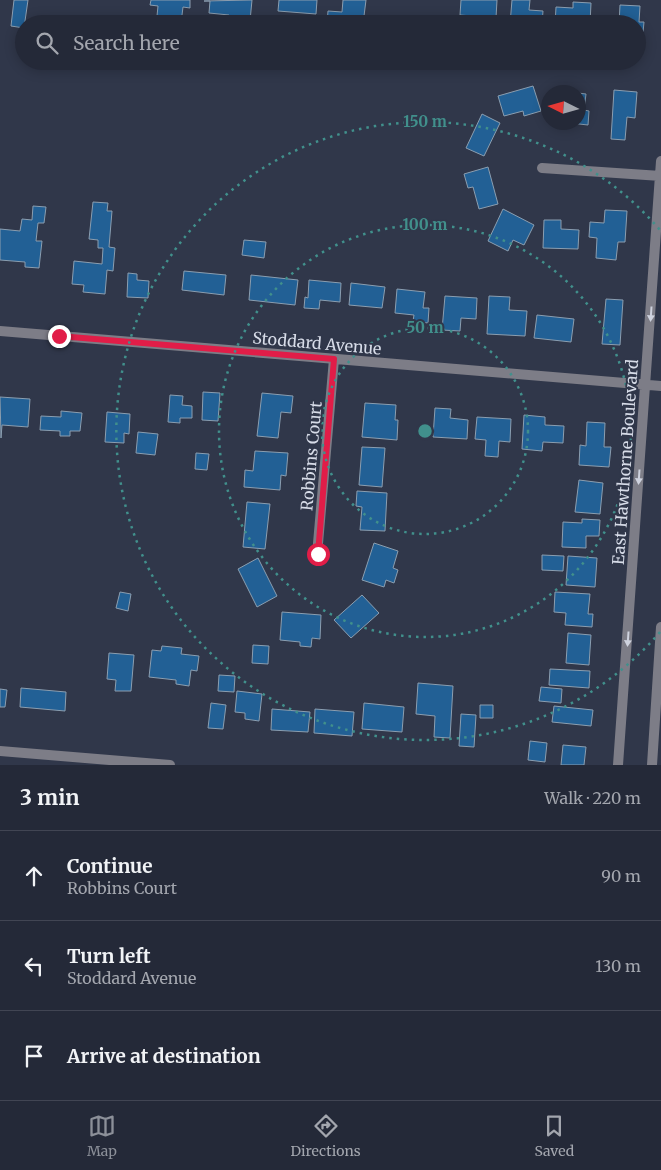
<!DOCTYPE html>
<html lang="en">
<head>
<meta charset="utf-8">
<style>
  :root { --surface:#242938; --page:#2c3140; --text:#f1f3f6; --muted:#a3a6ae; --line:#414553; --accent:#8c9099 }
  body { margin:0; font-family:Merriweather,serif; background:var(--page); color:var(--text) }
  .compass { position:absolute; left:541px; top:85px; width:45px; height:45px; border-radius:50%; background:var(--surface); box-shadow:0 2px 12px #0003; rotate:275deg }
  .stop { position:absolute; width:15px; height:15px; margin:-11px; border:4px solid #e11d48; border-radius:50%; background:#fff }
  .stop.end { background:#e11d48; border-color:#fff; box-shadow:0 1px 5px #0008 }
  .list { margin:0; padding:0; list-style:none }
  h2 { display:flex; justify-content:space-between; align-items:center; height:65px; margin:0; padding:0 20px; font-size:21px }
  h2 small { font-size:16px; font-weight:400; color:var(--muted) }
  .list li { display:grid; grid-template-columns:32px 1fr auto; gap:15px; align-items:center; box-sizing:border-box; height:90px; padding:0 20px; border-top:1px solid var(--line) }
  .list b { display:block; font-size:19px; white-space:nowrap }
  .list p { margin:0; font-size:16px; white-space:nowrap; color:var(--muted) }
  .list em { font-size:16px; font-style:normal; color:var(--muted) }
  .icon { flex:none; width:28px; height:28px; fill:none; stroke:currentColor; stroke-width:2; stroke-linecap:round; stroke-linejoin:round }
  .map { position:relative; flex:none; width:661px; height:765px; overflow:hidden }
  .search { position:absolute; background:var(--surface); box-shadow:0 2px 12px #0003; left:15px; right:15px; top:15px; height:55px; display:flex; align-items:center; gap:12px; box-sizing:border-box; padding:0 18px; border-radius:28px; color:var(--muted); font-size:19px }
  .sheet { height:335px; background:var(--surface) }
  nav { display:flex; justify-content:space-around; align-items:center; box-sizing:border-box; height:70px; border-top:1px solid var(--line); background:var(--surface); font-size:14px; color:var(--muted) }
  nav a { display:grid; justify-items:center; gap:2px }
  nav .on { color:var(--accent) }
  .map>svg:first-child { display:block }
  .building { fill:#226095; stroke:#8b9eb0 }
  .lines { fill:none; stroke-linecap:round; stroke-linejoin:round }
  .street { stroke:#7d7d87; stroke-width:10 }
  .oneway { fill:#ced2de }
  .route { stroke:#e11d48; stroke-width:6 }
  .ring { fill:none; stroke:#41908c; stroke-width:2.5; stroke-dasharray:2.5 5 }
  .labels { text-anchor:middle; stroke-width:4; stroke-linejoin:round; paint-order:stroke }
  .street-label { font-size:16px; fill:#d7dce8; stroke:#30374a }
  .centre { fill:#41908c; stroke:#30374a; stroke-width:2.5 }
  .ring-label { font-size:15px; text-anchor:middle; font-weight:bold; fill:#41908c; stroke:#30374a; stroke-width:4; stroke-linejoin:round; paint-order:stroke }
</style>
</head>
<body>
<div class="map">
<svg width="661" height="765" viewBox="0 0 661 765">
  <rect width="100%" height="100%" fill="#30374a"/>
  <path class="building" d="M14,0h14l-4,28 -13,-2z
    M151,0h39v8l-7,-1 -2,16 -15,-1v-5l-9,-1 1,-10 -8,-1z
    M252,0l-2,21 -21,-1v-5l-20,-2 1,-12h-6z
    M279,0h38l-1,14 -38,-3z
    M343,0h23l-3,24h-36l1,-13 14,1z
    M461,0h36l-1,18 -36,-3z
    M512,0h18l-1,10 14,1 -1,13h-32z
    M573,2l18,1 -1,21h-35l1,-17 17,1z
    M620,5l20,1 -1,16h5l-2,21h-4l-1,5v-24h-18z
    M386,61h16v5l-16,-1z
    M533,86l8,25 -17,5 -1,-5 -19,5 -6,-20z
    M614,90l23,2 -2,26 -8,-1 -2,23 -14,-1z
    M578,93l8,1 -2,16 5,1 -1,14 -18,-2 8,-1z
    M482,114l18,9 -16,33 -18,-8z
    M488,167l10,37 -19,5 -6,-22 -5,1 -4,-14z
    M93,202l15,1 -1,8h5l-3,36 6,1 -2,23 -6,-1 -2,24 -22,-2 1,-7 -12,-1 2,-23 28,3 1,-16h-5v-8l-9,-1z
    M33,206l13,1 -2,16h-6l-2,18h6l-3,27 -14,-1v-5l-25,-2v-31l20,2 2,-12 10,1z
    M503,209l31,16 -10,20 -11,-5 -5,11 -20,-10z
    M605,210l22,1 -2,31h-7l-2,18 -20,-2 1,-20 -8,-1 1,-15 14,1z
    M544,220h17v9l18,1 -1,19 -35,-1z
    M244,240l22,2 -2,16 -22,-3z
    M184,271l42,4 -2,20 -42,-5z
    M128,273l9,1v6l12,1 -1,17 -21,-1z
    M251,275l47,5 -3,25 -46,-5z
    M309,280l32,3 -1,19 -20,-2 -1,9 -15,-1 1,-11 3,1z
    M351,283l34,4 -3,21 -33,-3z
    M397,289l28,3 -2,16h6l-1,15 -15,-2 1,-6 -19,-2z
    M445,296l32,2 -1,21 -15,-1 -1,13 -18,-1z
    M489,296l21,1 -1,13 18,1 -2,25 -38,-2z
    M606,299l17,1 -3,45 -18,-1z
    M537,315l37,4 -3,23 -37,-4z
    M203,392l17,1 -2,28 -16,-1z
    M262,393l31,3 -2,17 -10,-1 -3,26 -21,-2z
    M170,395l13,1 -1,9 10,1v12h-12v5l-12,-1z
    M0,397l30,2 -2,28 -26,-2 -1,13z
    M365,403l31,2 -1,15h3l-1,20 -35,-3z
    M435,408l16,1 -1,9 18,2 -1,19 -34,-2z
    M61,411l21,2 -2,18h-10v5h-10v-5l-20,-1 1,-14 20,1z
    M107,412l23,2 -1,20 -5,-1v10l-19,-1z
    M524,415l21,2v8l19,1 -1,17 -20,-1 -1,9 -20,-2z
    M477,417l34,2 -1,23 -11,-1 -1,16 -13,-1 1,-16 -11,-1z
    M587,422l18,1 -1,24h7l-2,20 -30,-2 1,-20 6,1z
    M138,432l20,2 -3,21 -19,-2z
    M362,447l23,1 -3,39 -23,-2z
    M255,451l33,2 -2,23 -5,-1 -1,15 -36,-3 1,-17 8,1z
    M196,453l13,1 -2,16 -12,-1z
    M579,480l24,3 -3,31 -25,-2z
    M357,491l30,2 -2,38 -25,-1 2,-23 -6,-1z
    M247,502l23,2 -5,45 -22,-2z
    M582,519l18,1 -1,16h-13v12l-24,-1 1,-25 19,1z
    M374,543l24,8 -5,17 5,2 -4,13 -8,-3 -2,7 -22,-7z
    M542,555l22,1 -1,15 -21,-1z
    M568,556l29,2 -2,29 -29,-2z
    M258,558l19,38 -20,11 -19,-38z
    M120,592l11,2 -3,17 -12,-3z
    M555,592l35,2 -2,20h5l-1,13 -27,-2 1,-12 -12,-1z
    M362,595l17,18 -28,25 -17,-18z
    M282,612l39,3 -1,24 -8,-1 -1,9 -11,-1v-4l-20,-2z
    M568,633l23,2 -2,30 -23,-2z
    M253,645l16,1 -1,18 -16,-1z
    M162,646l20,2 -1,6 18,2 -2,15 -6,-1 -2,16 -13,-2v-4l-27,-3 3,-27 9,1z
    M109,653l25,2 -3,36h-16l1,-11 -9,-1z
    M550,669l40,2 -1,17 -40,-3z
    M219,675l16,1 -1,16 -16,-1z
    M418,683l35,3 -3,52 -16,-1 1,-21 -19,-2z
    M541,687l21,2 -1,14 -22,-2z
    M21,688l45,4 -1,19 -45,-4z
    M0,689l7,1 -2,17h-5z
    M237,691l25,3 -3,27 -14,-2v-6l-10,-1z
    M211,703l15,2 -3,24 -15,-1z
    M364,703l40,4 -2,25 -40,-3z
    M480,705h13v13h-13z
    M554,706l39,4 -2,16 -39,-4z
    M272,709l38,3 -2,20 -37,-2z
    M315,709l39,3 -2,24 -38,-3z
    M461,714l15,1 -2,32 -15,-1z
    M530,741l17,2 -2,19 -17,-2z
    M563,745l23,2 -2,18h-23z"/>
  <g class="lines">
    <path class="street" d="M542,168l119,8
      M0,331l661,55
      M317,555l17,-196
      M0,751l170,14
      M618,765l43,-604
      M652,765l9,-138"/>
  </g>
  <defs><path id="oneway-solid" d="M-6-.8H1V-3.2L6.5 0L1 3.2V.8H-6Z" transform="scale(1.25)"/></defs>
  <g class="oneway">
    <use href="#oneway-solid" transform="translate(651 314) rotate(94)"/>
    <use href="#oneway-solid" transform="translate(639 477) rotate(94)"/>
    <use href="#oneway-solid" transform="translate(628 639) rotate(94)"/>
  </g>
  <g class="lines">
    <path class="route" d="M59,336l275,23 -16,195"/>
  </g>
  <g class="ring">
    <circle cx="425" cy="431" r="103"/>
    <circle cx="425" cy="431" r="206"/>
    <path d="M660 632A309 309 0 1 1 660 230"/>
  </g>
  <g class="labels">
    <g class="street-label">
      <text transform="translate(317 343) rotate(5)" y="6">Stoddard Avenue</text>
      <text transform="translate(311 456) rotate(-85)" y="6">Robbins Court</text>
      <text transform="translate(625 462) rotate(-86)" y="6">East Hawthorne Boulevard</text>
    </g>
  </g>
  <circle cx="425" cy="431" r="8" class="centre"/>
  <g class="ring-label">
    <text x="425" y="127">150 m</text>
    <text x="425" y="230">100 m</text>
    <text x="425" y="333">50 m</text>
  </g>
</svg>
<svg class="compass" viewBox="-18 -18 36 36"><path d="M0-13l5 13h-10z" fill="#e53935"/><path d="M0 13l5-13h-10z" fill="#a3a6ae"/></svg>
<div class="stop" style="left:318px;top:554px"></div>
<div class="stop end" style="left:59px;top:336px"></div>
<div class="search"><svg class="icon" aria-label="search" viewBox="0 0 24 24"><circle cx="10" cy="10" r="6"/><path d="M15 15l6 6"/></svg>Search here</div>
</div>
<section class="sheet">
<h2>3 min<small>Walk · 220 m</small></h2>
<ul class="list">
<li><svg class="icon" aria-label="ahead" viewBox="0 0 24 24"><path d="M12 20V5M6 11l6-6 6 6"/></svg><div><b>Continue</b><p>Robbins Court</p></div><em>90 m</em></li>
<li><svg class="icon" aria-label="left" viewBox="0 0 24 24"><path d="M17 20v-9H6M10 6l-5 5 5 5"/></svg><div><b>Turn left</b><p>Stoddard Avenue</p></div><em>130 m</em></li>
<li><svg class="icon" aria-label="arrive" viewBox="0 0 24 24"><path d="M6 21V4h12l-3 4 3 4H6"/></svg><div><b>Arrive at destination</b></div></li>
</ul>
</section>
<nav>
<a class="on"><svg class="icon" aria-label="map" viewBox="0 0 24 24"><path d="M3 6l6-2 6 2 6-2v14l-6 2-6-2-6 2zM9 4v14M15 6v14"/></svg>Map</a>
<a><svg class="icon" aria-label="directions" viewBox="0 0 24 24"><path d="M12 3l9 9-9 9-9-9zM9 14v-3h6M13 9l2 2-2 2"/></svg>Directions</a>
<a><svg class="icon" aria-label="saved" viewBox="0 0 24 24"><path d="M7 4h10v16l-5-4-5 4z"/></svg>Saved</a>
</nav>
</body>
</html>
